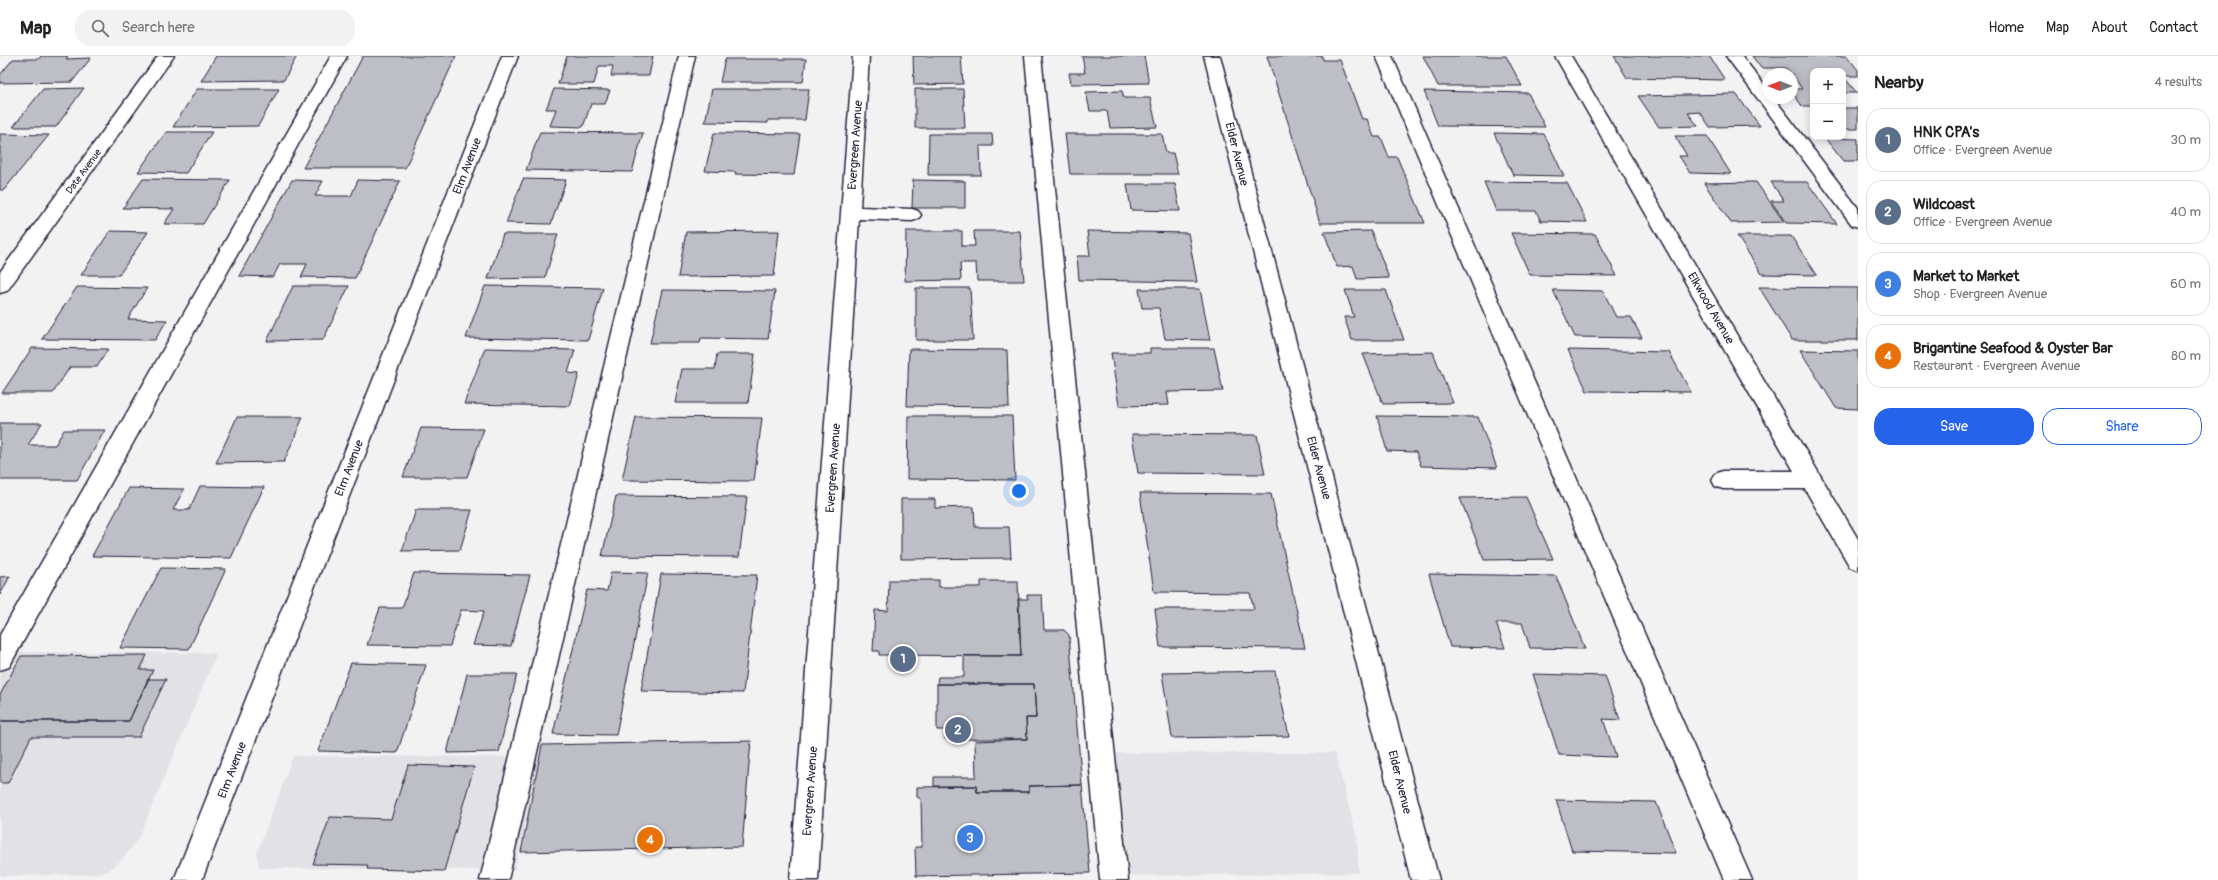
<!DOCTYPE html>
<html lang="en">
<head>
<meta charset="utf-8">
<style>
  :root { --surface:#fff; --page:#f2f2f2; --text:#222; --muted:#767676; --line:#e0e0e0; --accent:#2563eb }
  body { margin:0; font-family:Pangolin,sans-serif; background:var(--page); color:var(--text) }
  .controls { position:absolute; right:12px; top:12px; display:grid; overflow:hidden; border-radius:8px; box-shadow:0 2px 10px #0003 }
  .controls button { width:36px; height:36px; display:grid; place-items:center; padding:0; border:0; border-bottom:1px solid var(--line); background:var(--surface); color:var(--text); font:20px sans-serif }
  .compass { position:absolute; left:1762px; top:12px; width:36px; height:36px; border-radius:50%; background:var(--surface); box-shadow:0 2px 10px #0003; rotate:270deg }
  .you { position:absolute; left:1019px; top:435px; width:14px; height:14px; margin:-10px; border:3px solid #fff; border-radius:50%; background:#1a73e8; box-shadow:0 0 0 6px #1a73e833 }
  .badge { display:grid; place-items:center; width:26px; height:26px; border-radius:50%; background:var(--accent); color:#fff; font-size:13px; font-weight:700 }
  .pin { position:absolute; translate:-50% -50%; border:2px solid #fff; box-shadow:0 1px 4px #0006 }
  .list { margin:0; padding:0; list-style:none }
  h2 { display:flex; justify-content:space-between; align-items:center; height:52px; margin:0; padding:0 16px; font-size:17px }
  h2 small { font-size:13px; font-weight:400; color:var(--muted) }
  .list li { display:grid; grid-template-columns:26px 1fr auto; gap:12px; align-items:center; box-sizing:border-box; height:64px; margin:0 8px 8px; padding:0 8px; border:1px solid var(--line); border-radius:16px }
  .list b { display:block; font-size:15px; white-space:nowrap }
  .list p { margin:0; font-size:13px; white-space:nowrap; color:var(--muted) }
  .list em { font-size:13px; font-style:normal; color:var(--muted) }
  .actions { display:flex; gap:8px; padding:12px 16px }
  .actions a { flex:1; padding:9px 0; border:1px solid var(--accent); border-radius:16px; text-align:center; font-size:14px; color:var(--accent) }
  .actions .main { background:var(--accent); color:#fff }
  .icon { flex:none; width:22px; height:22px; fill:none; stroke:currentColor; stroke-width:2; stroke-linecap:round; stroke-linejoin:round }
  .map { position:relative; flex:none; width:1858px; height:824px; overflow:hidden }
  header { display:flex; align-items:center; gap:24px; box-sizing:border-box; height:56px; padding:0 20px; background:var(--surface); border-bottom:1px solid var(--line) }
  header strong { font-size:19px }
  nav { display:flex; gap:22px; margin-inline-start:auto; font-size:14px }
  .search { width:280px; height:36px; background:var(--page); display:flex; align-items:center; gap:10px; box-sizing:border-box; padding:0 14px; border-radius:16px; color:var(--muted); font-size:15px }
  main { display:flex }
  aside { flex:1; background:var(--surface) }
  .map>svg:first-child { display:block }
  .built { fill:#e2e2e6 }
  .building { fill:#bebec6; stroke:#22223b }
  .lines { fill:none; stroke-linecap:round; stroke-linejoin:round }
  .minor-casing { stroke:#22223b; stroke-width:3 }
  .minor { fill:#fff; fill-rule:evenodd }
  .labels { text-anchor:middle; stroke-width:3.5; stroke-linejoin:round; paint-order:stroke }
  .far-street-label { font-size:10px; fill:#22223b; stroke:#fff }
  .street-label { font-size:12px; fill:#22223b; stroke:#fff }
</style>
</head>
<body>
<header>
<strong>Map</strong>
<div class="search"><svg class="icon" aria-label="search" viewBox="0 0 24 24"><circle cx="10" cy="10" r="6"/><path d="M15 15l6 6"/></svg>Search here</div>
<nav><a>Home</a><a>Map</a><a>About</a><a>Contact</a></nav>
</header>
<main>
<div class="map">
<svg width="1858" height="824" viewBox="0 0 1858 824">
  <rect width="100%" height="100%" fill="#f2f2f3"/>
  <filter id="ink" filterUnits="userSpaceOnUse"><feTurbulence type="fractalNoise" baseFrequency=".025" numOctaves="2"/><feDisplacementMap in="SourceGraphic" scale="8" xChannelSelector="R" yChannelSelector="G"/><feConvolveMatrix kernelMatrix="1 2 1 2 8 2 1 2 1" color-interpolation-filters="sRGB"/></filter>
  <g filter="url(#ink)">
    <path class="built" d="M11,596l206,1 -78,184 -16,22 -15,12 -14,3 -94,2v-204z
      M1108,697h227l22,86 2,34 -239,3z
      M293,700l248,1 -26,113 -256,-2 -2,-15z"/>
    <path class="building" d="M41,0h27l-2,3 25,-1 -19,24 -72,1v-8l13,-16h26z
      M216,0h81l-13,24 -83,1z
      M363,0h93l-51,112h-102z
      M567,0h86l-4,20h-38l2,-10h-14l-5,18h-36z
      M913,0h48l2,28 -49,1z
      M1082,0h62l5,27 -78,1 -2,-11h16z
      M1267,0h55l1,4h17l22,59h5l7,18h7l8,20h8l28,66h-105z
      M1423,0h83l16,30h-84z
      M1614,0h95l16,24 -98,-2z
      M1752,0h95l11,14v6h-15l14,17h-14v-22h-30v35h-11l-10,-14v-3h10l-10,-15 -6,-6h-25z
      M725,3h81l-3,23h-83z
      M84,32l-28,39h-43l30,-38z
      M197,33h82l-21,37 -85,1z
      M554,33l56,1 -5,14h-14l-8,23 -33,-1 6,-17h-10z
      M712,33h97l-4,31h-37v3l-63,-1z
      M915,33h48l2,39h-50z
      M1122,35l2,7h26l7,29 -47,1 -3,-17h-17l-4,-19z
      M1424,35l104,2 17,34 -107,-1z
      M1736,38l24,32 -50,1 -10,-15 -12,1 10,13 -39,1 -21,-31z
      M1843,52h15v21h-15z
      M166,76h46l-26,41 -48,-1z
      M540,76l103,1 -11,39 -106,-2z
      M714,77l86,1 -6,41 -59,-1 1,-2 -31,-1z
      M1494,77l50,1 20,42 -51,-1z
      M0,78l49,1 -45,55h-4z
      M929,78h63l1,12h-13l1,29h-53z
      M1065,78h97l4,19h7l5,21h-108z
      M1675,80h32l24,38 -41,-1 -11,-17h8z
      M1825,82l33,1v22h-15z
      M143,123l87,1 -27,44h-39l10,-15 -51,-1z
      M523,123l43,1 -15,44 -45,-1z
      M292,124l31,1 -8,15h36l7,-16 42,1 -45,97 -54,-1 6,-13h-27l-7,13 -34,-1z
      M913,124l52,1v27h-53z
      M1484,126l83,1 20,39 -46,-1 -5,-10h-40z
      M1756,126l28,40 -53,1 -27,-40z
      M1771,126h36l30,42 -51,-1 -15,-22h13z
      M1127,128h48l5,27 -49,-1z
      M110,175l38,1 -29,43h-38z
      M779,175l-5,45 -96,1 8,-45z
      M906,175h56v15h13l-1,-15h46l4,50h-47l-1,-18h-16l1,17 -56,1z
      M1087,175l101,2 9,49 -118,-2 -2,-24h13z
      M1371,175l18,47 -32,1 -4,-13 -16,1 -13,-35z
      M1511,177l84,1 22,42 -87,-1z
      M503,178h55l-13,44 -57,1z
      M1737,180h54l26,39 -55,-1z
      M293,230h56l-26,54 -56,1z
      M485,230l118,2 -15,52 -122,-2z
      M77,231l70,1 -19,31 39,1 -12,20 -113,-1z
      M1759,231l99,1v52h-66z
      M916,232h54l3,52h-57z
      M1139,233h61l10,51 -45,-1 -6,-31h-17z
      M662,234l113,1 -7,48 -67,-1 -1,5h-50z
      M1345,234h41l18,50h-52l-8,-23h10z
      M1553,234l50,1 13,26h15l11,21 -67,-1z
      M32,292l76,1 -11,18h-27l-17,26h-51z
      M485,292l90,2 -7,23 11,1 -9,32 -106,-2z
      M1150,292h64l9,43 -56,1 2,13 -50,1 -8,-53h39z
      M909,293l98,1 2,57 -102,-1z
      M1568,294l101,2 22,40 -104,-1z
      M1800,294l58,1v58l-22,-1z
      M1433,296l20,51 -70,1 -20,-50z
      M717,298h38l-7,49h-73l7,-34h33z
      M908,360h104l3,64 -108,-1z
      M1377,360l101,1 19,51 -76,-2 -5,-14 -29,-1z
      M237,361h66l-19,45 -68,1z
      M636,361l126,1 -8,63 -132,-1z
      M0,367h42l-14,22h27l9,-15h41l-28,50h-77z
      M421,372l63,1 -17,48h-64z
      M1132,378l125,1 8,39 -127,-1z
      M200,430l64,1 -33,71 -139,-2 37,-68 55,1 -11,21h16z
      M1140,437l131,1 34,154 -145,-1 -5,-38h99l-4,-16 -96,-1z
      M616,440l131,1 -8,60 -137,-1z
      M1526,441l27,62 -69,1 -24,-62z
      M901,443h34v9l39,-1 1,20h34l2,31 -110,1z
      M416,454h56l-12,40 -58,1z
      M161,512l65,1 -37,80 -69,-1z
      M611,516l37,1 -32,162 -63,-1 34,-144 20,1z
      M414,517l116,2 -19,71 -38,-1 11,-34 -23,-1 -11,36 -83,-1 13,-37h22z
      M661,518l96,1 -14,118 -102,-2z
      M1429,518l127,2 29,73 -55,-1 -8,-25h-26l9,25 -55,-1z
      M10,520l-10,19v-18z
      M889,524h50v7h42v-6h37l3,75 -142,-1v-4h-6l2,-41 13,1z
      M1027,539h15l2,35h20l5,5 13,150 -53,1v6h-52l-1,-6h-42v-9h42l-1,-36 52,-2 -1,-21h10l-2,-34h-97l1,-7h26v-21h57l-3,-57h10z
      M147,599l-7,15h13l-24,51h-129v-26l21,-39z
      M351,607l75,2 -29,88 -79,-2z
      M1275,615l14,65 -117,2 -10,-65z
      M467,618h50l-18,78 -52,1z
      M1533,618l72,2 15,44 -17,-1 13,38 -57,-2z
      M148,623h18l-27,58h-108l-23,46h-8v-62h129z
      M937,628h97l2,34h-10l1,21h-82v-9h-8z
      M751,685l-9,106 -221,5 21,-107z
      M408,709l66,2 -30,104 -77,-2 1,-4 -55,-1 17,-47 61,2z
      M1082,729l8,88 -174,3 -1,-29h7l-1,-48 -4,-2v-10l59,-1 1,6h52v-6z
      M1556,744l100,2 20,51 -104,-2z"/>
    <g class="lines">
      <defs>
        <path id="minor" d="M158,0h16l-167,235 -7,2v-21z
          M331,0h16l-338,611 -9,3v-35z
          M502,0h16l-316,824h-28z
          M679,0h16l-187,824h-28z
          M853,0h16l-9,151 52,2 6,2 3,4 -3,4 -6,2 -53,-2 -41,661h-28z
          M1025,0h16l87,824h-28z
          M1204,0h16l219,824h-28z
          M1376,0h16l360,824h-28z
          M1555,0h16l287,483v31l-8,-3 -45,-78h-82l-8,-3 -3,-6 3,-6 8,-3h71z
          M1726,0h16l26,34v8h6l84,110v19l-6,-2z"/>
      </defs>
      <use href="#minor" class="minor-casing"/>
      <use href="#minor" class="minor"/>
    </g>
  </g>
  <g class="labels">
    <g class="far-street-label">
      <text transform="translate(83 115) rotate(-54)" y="4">Date Avenue</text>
    </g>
    <g class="street-label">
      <text transform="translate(855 89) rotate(-86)" y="4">Evergreen Avenue</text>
      <text transform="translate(1237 98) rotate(76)" y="4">Elder Avenue</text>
      <text transform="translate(467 110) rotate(-69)" y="4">Elm Avenue</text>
      <text transform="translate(1711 252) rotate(60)" y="4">Elkwood Avenue</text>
      <text transform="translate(349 412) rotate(-69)" y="4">Elm Avenue</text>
      <text transform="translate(833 412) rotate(-86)" y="4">Evergreen Avenue</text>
      <text transform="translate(1319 412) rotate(75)" y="4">Elder Avenue</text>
      <text transform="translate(232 714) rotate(-69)" y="4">Elm Avenue</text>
      <text transform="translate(1400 726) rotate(76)" y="4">Elder Avenue</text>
      <text transform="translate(810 735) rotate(-86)" y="4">Evergreen Avenue</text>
    </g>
  </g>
</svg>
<div class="controls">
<button>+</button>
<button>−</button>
</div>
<svg class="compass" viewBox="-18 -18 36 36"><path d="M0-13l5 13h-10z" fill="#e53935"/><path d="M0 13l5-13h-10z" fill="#767676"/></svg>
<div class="you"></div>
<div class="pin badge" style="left:903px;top:603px;background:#5c6f8a">1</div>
<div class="pin badge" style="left:958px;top:674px;background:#5c6f8a">2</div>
<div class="pin badge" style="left:970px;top:782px;background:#3f7fe0">3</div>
<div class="pin badge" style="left:650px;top:784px;background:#e8710a">4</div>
</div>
<aside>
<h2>Nearby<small>4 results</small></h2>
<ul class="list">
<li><span class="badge" style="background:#5c6f8a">1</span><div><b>HNK CPA's</b><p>Office · Evergreen Avenue</p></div><em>30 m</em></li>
<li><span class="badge" style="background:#5c6f8a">2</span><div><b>Wildcoast</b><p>Office · Evergreen Avenue</p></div><em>40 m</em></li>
<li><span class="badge" style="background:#3f7fe0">3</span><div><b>Market to Market</b><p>Shop · Evergreen Avenue</p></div><em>60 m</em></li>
<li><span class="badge" style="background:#e8710a">4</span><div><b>Brigantine Seafood &amp; Oyster Bar</b><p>Restaurant · Evergreen Avenue</p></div><em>80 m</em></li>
</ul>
<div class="actions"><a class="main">Save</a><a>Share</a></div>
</aside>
</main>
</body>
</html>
